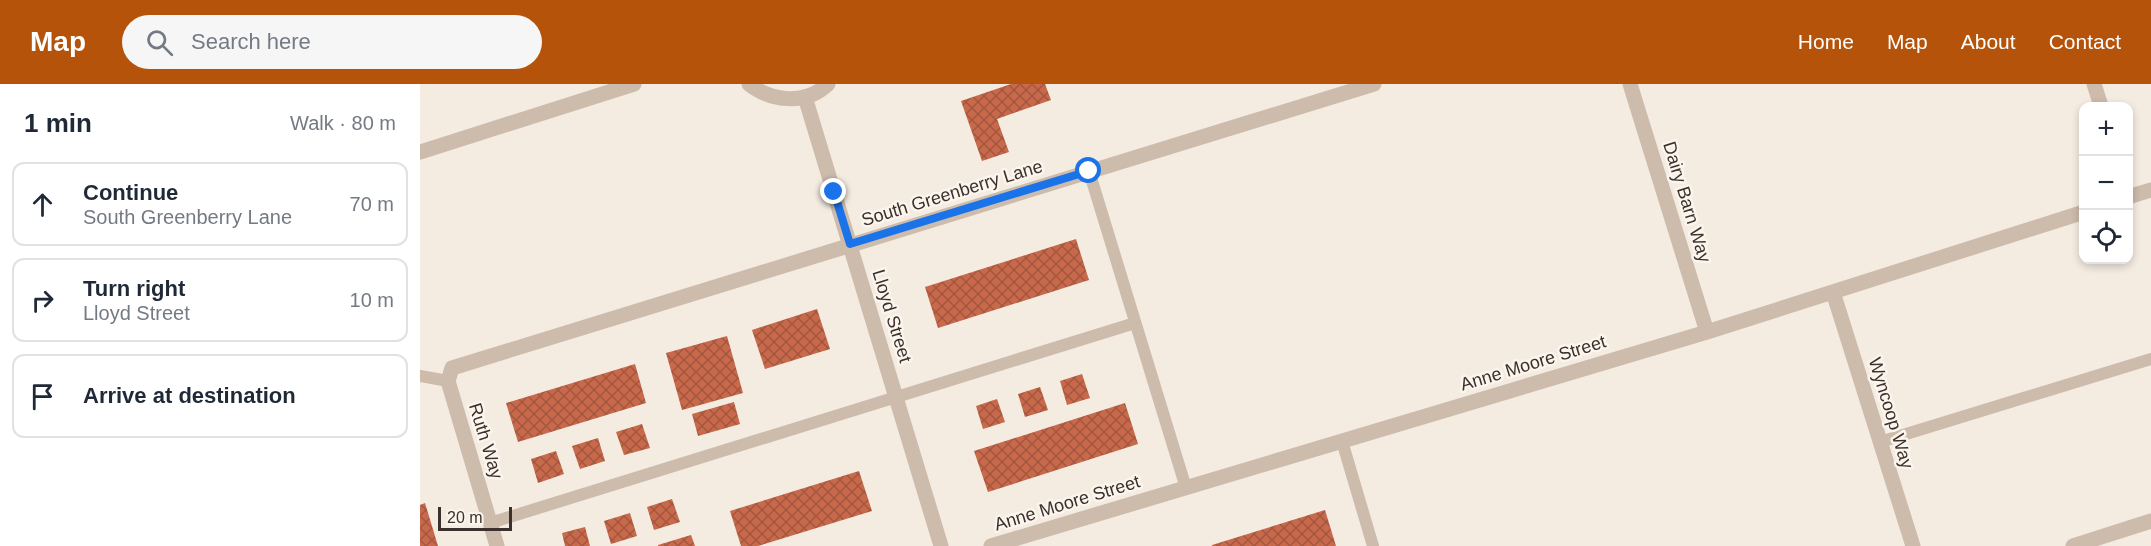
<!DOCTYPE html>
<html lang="en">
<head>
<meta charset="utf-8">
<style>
  :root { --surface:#fff; --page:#f6f6f7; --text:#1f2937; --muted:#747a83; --line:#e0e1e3; --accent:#b45309 }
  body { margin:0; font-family:Arial,sans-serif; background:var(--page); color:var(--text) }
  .controls { position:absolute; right:18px; top:18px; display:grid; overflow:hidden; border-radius:12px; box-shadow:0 3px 9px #0003 }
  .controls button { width:54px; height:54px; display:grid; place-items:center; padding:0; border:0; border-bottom:2px solid var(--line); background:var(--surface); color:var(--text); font:30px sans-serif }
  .scale { position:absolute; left:18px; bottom:15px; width:74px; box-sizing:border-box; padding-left:6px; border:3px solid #3b302b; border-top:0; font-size:16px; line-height:21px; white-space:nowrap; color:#3b302b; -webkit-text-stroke:4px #fbf5ee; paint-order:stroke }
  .stop { position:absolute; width:18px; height:18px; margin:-14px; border:4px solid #1a73e8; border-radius:50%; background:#fff }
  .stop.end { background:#1a73e8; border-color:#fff; box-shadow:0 2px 6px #0008 }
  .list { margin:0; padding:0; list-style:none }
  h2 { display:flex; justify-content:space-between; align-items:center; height:78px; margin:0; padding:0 24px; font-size:26px }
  h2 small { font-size:20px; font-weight:400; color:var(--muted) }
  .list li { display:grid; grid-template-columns:39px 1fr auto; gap:18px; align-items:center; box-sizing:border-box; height:84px; margin:0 12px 12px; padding:0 12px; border:2px solid var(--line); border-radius:12px }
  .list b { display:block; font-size:22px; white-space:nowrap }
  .list p { margin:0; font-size:20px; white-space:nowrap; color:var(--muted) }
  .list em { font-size:20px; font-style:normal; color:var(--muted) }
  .icon { flex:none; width:33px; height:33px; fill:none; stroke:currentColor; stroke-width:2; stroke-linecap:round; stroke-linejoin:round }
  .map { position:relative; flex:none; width:1731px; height:462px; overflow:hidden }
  header { display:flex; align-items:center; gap:36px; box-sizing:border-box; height:84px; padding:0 30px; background:var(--accent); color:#fff }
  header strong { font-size:28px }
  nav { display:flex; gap:33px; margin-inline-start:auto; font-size:21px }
  .search { width:420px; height:54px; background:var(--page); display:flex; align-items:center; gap:15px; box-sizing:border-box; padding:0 21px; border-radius:33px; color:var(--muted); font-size:22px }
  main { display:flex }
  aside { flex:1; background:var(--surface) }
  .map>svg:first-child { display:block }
  .building { fill:url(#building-cross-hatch) }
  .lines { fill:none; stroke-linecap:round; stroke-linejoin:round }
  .lane { stroke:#cdbbac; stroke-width:12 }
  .street { stroke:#cdbbac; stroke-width:15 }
  .route { stroke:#1a73e8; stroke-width:8 }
  .labels { text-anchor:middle; stroke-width:5; stroke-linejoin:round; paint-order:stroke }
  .street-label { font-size:18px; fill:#3b302b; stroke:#fbf5ee }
</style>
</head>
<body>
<header>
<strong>Map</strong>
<div class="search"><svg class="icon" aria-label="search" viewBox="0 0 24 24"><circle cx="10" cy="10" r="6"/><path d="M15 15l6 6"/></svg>Search here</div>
<nav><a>Home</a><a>Map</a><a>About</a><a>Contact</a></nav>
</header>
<main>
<aside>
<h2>1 min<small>Walk · 80 m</small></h2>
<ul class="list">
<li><svg class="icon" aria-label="ahead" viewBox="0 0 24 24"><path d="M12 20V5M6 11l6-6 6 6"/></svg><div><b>Continue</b><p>South Greenberry Lane</p></div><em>70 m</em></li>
<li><svg class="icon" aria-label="right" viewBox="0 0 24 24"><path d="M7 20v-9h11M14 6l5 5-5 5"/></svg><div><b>Turn right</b><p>Lloyd Street</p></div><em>10 m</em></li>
<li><svg class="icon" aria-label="arrive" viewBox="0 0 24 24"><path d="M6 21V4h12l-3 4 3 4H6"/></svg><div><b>Arrive at destination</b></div></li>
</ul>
</aside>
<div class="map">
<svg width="1731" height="462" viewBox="0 0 1731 462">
  <defs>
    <pattern id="building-cross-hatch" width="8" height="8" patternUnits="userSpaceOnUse" patternTransform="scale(1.5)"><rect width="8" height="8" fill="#c8694b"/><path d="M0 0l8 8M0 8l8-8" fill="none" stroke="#a4573f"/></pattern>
  </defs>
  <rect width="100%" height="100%" fill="#f4ebe1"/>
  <path class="building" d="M591,0h34l6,16 -54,19 12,33 -27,9 -21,-60z
    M656,155l13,41 -151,48 -13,-41z
    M397,225l13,40 -65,20 -13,-39z
    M307,252l16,57 -61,17 -16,-57z
    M215,280l11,39 -128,39 -12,-39z
    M662,290l8,24 -23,7 -7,-24z
    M620,303l8,23 -23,7 -7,-23z
    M577,315l8,23 -22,7 -7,-23z
    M314,318l6,22 -42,12 -6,-22z
    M705,319l13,41 -150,48 -14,-41z
    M222,340l8,24 -26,7 -8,-23z
    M178,354l7,23 -25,8 -8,-23z
    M136,367l8,23 -26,9 -7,-24z
    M439,387l13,40 -114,35h-17l-11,-35z
    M252,415l8,23 -26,8 -7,-23z
    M5,419l13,43h-18v-41z
    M905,426l11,36h-124v-1z
    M210,429l7,23 -26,8 -7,-23z
    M165,443l5,19h-25l-3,-13z
    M271,451l4,11h-37v-1z"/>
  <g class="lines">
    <path class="lane" d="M669,87l97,317
      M0,292l28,5
      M922,357l31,105
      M1460,358l271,-83
      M70,439l645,-200"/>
    <path class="street" d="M329,0c23,18 57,21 79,0
      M1210,0l77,248
      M1674,0l7,22
      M385,13l136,449
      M0,68l214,-68
      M1708,113l23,-7
      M1413,208l80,254
      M77,462l-49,-165 4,-13 922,-284
      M571,462l716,-214 377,-120
      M1653,462l78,-25"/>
  </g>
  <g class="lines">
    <path class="route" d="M414,108l16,52 239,-73"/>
  </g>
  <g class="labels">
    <g class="street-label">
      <text transform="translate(532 109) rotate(-17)" y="6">South Greenberry Lane</text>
      <text transform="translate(1267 118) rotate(73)" y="6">Dairy Barn Way</text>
      <text transform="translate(472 232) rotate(73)" y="6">Lloyd Street</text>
      <text transform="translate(1113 279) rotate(-17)" y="6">Anne Moore Street</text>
      <text transform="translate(1471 329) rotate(73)" y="6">Wyncoop Way</text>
      <text transform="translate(66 357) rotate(73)" y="6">Ruth Way</text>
      <text transform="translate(647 419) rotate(-17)" y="6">Anne Moore Street</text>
    </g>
  </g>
</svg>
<div class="controls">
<button>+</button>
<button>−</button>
<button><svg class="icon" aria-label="locate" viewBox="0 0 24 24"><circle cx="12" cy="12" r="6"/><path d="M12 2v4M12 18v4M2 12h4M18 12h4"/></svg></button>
</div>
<div class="scale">20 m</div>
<div class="stop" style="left:669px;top:87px"></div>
<div class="stop end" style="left:414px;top:108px"></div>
</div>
</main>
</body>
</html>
